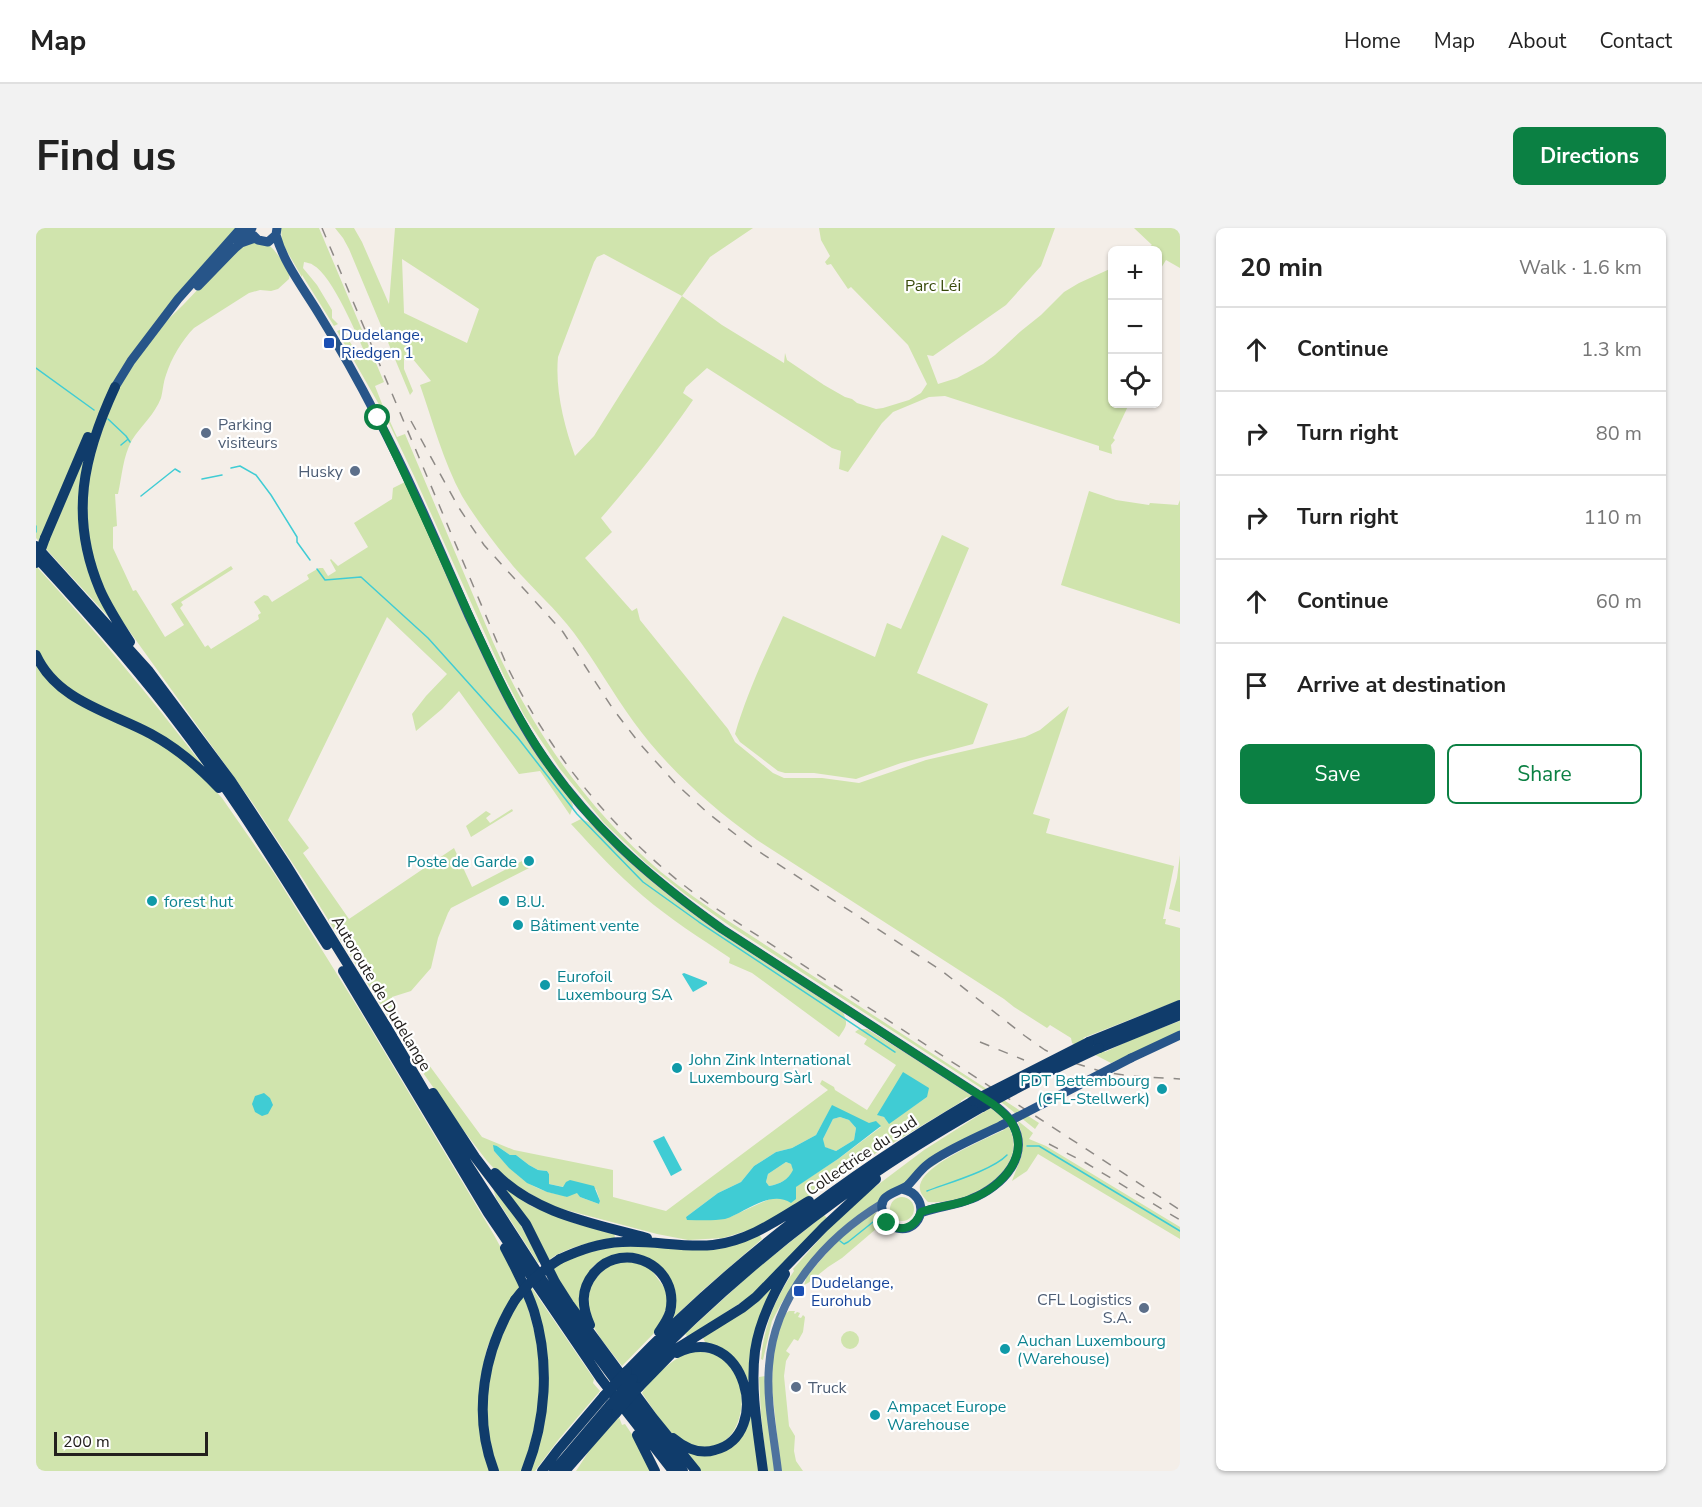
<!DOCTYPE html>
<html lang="en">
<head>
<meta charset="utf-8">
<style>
  :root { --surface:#fff; --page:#f2f2f2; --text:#222; --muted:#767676; --line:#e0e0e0; --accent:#0b8043 }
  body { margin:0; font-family:"Nunito Sans",sans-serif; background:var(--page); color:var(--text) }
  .controls { position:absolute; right:18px; top:18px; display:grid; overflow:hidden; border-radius:9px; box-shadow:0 2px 4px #0004 }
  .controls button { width:54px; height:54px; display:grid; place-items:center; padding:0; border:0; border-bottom:2px solid var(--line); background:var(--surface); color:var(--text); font:30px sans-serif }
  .scale { position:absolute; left:18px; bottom:15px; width:154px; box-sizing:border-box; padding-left:6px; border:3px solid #23201e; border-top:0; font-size:16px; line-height:21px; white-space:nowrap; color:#23201e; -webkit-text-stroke:4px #fff; paint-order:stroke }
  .stop { position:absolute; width:18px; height:18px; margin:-14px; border:4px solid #0b8043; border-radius:50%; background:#fff }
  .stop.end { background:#0b8043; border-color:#fff; box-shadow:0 2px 6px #0008 }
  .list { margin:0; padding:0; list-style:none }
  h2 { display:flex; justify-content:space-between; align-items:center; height:78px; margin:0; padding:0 24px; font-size:26px }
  h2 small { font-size:20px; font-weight:400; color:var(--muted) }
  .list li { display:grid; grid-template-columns:39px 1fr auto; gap:18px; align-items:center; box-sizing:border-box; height:84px; padding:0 24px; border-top:2px solid var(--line) }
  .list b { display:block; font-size:22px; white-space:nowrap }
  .list em { font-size:20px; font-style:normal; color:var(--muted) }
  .actions { display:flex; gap:12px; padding:18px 24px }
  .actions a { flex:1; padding:14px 0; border:2px solid var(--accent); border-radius:9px; text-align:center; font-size:21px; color:var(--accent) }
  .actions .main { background:var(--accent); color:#fff }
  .icon { flex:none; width:33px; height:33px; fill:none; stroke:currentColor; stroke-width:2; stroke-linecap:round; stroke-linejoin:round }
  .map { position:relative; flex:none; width:1144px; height:1243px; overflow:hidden; border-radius:9px }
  header { display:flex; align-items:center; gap:36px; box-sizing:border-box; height:84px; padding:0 30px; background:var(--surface); border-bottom:2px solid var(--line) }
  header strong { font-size:28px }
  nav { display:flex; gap:33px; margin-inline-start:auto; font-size:21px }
  .intro { display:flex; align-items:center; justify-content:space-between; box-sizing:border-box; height:144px; padding:0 36px }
  h1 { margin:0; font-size:42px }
  .button { padding:15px 27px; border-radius:9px; background:var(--accent); color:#fff; font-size:21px; font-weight:700 }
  main { display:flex; gap:36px; padding:0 36px }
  aside { flex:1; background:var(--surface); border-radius:9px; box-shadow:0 2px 4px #0004 }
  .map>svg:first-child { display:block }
  .green { fill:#d0e4ad; fill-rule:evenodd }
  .water { fill:#40ccd4; fill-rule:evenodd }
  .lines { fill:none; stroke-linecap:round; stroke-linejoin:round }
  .stream { stroke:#40ccd4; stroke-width:1.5 }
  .secondary { stroke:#4e739e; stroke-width:8 }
  .primary { stroke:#275589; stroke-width:9 }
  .motorway { stroke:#103c6b; stroke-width:10 }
  .rail { stroke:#8e8a86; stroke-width:1.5; stroke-dasharray:10 10; stroke-linecap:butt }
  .primary-bridge { stroke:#275589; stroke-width:9 }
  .motorway-bridge { stroke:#103c6b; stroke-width:10 }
  .route { stroke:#0b8043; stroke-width:8 }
  .transit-dot { fill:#1a4fb4; stroke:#fff; stroke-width:2 }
  .service-dot { fill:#5c6f8a; stroke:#fff; stroke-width:2 }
  .culture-dot { fill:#0f9aa8; stroke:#fff; stroke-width:2 }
  .labels { text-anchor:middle; stroke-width:4.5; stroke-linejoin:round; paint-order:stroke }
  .park-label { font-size:16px; fill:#384a0a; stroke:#fff }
  .transit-label { font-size:16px; fill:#164399; stroke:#fff; text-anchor:start }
  .service-label { font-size:16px; fill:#4e5e75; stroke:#fff; text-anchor:start }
  .culture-label { font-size:16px; fill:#0d838f; stroke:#fff; text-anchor:start }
  .street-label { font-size:16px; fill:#23201e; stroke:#fff }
</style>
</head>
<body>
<header>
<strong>Map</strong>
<nav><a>Home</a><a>Map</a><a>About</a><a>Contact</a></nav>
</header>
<div class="intro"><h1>Find us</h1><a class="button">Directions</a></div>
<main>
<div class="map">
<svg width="1144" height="1243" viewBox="0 0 1144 1243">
  <rect width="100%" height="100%" fill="#f4eee8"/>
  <path class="green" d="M0,0h204l-94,113 37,-36 55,-58 14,-5 18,4 4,4 16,21 -1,8 -11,10 -7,2 -11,-1 -11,3 -55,35c-12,12 -23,31 -28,47 -3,8 -3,16 -5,23 -6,16 -20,28 -29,42 -9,16 -10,36 -14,54h-3l2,32 -4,1v21l20,43 3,-1 29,47 19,-12 -13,-21 60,-38 2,3 -52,33 2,3 -3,3 25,39 3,-2 3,4 48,-30 -1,-4 3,-2 -7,-11 10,-7 4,1 4,6 37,-23 -2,-4 12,-7h4l5,8 8,-5 -6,-11 1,-1 7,7 30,-19 -14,-24 38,-24 1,-11 12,-6 90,198 76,119 2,7 -3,9 -30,-44 -21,3 -60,-83 -17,18 -26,22 -4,-17 14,-18 21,-22 -60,-57 -99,203 21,28 -6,5 46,66 105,-71 18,39 50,-26 3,5 7,-4 1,4 -82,42 -3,5 -10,25 -7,30 -20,23 -19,6 4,14 33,54 53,72 32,13 99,20v27l53,14 162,-121 -8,-6 2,-4 12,7 1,3 32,20 29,-45 -32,-21 3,-5 -12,-7 4,-3h8c23,14 47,29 70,43 23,14 60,32 72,55 10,18 3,37 -11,50 -18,18 -44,27 -70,25 -5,-5 -11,-12 -7,-20 7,-19 64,-43 83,-52l-4,-8 -150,99 -17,15 -51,66 -10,19 -9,39 -2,-1c3,-33 14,-61 33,-88l-1,-2 40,-45 34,-31 57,-43 63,-40 -20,-13 -6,4v1l-88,53 -84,56 -33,17 -33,10 -35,2 -31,-6 -106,-28 -49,-29 -15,-16 -23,-30 -43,-61 -118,-191 -51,-77 -132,-184 -6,5 -78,-85zM891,869l-38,26 -5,-6 -6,-2zM796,878l37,18 12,3 -43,32 -43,28 1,12 -24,-1 -42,19h-44l32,-24 23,-11 13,-16 22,-14 16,-4 24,-13zM461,918l13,9h6l13,10 9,5 9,1 2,3v10l15,3 32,2 4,12 -1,3 -19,-7 -2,-4 -3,-1 -8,5c-6,-3 -13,-3 -19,-5 -22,-6 -39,-24 -54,-41z
    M245,0h38l65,154 -9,4 11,28 -1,1 -48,-84 5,-2 19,31 6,-3c-10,-21 -34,-81 -54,-92 -2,-2 -6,-2 -9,-3l-1,6 14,17 15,25v8l6,6 -4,2 -32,-51v2l-20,-34z
    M299,0h19l8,14 27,62 6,-76h358l-43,29 -28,39 40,29 62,38 1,-10 2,7 37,25 21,12 7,2 5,4 19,6 7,-1 26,-8 12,-7 6,-9 -19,-39 -57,-58 -3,2 -17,-25 -4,1 -2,-3 5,-6 -9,-16 -2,-12h236l-14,38 -35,39 -73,51 -6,-1 11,29 19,-6 26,-14 12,-9 26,-24 20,-16 23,-23 15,-9 33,-15v136h17l-16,34 2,2 -4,5 1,9 -13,-4v-4l-154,-50 -16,1 -36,15 -11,11 -34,49 -9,-3 2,-18 -9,-3 -125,-80 -21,19 -3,6 10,7c-29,42 -58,79 -92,118l11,14 -27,26 47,53 5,-3 3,12 88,109 7,13 38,31 11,5h38l37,5 67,-23 99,-23 15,-7 29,-24 -36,108 17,5 -4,14 128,33 -11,53h3l-1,5 15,4v72l-97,38 22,14 34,-16 41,-15v11l-69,31 -39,-20 -1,-5 -21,-13 -3,3 -33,-21 -10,-8 -247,-159c-47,-34 -90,-72 -124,-119 -21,-29 -38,-60 -59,-88 -18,-24 -41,-44 -61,-67 -18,-22 -36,-45 -51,-70 -19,-35 -29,-74 -42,-111l11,-4 -19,-23 -8,2v9l9,22 -3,4 -61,-146 -6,-11zM568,26l78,42 -88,140 -19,20c-11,-31 -20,-66 -17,-99l36,-95 3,-5zM366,31l77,50 -12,34 -63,-30z
    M1098,0h46v40l-14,-8 -8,13v-23h-13l7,-5z
    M350,189h2l9,20 8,-3 88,208c39,88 94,167 168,230 21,17 44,33 66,48l312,203 -4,6 -30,-24 -24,-17 -251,-162 -44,-31 -39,-31 -43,-41 -44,-54 -36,-54 -20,-39 -89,-198z
    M1053,263l27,9 33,5 1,-2 28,2 2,-5v124l-119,-39z
    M906,307l27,13 -52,125 71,31 -15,40 -72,19 -45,16 -42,-6h-29l-7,-2 -38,-29 -5,-8c12,-41 30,-79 48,-118l92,41 12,-34 14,6z
    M0,338c60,65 115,132 169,202l-5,6 22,24 52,75 86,138 134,224 22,41 9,22 14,50 1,57 -17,66h-26c-8,-32 -15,-64 -8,-97 7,-29 22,-56 28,-84l-16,26 -14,32 -7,33 10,90h-454z
    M476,581l1,2 -42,26 -5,-11 20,-15 5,3 -5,4 4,5z
    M545,591l10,4 35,35 53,45 41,29 123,80c5,13 4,13 -4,25l-87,-64 -23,-10 1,-5c-30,-20 -60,-39 -87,-62 -26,-22 -49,-47 -72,-72z
    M1144,627v57l-11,-3 8,-31z
    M804,889l9,3 7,8 -2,12 -18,11 -12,-4 -1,-8 10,-20z
    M981,892l16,13 -4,6 17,7 134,81v12l-142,-85 -11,17 -15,10 10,-27 -1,-23z
    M750,934l5,2 3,6c-6,10 -14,14 -25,16l-3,-4 2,-8z
    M456,957l21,27 28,49 -3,2 -42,-65z
    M469,959l26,19 46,18 37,8 1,6c-24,4 -47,8 -68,23l-43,-73z
    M854 981a12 12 0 1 1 24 0a12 12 0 1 1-24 0Z
    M840,985l4,3 3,4 -3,9h-4l-34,29 -14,9 -20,16 -4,2 3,-9 30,-35 34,-27z
    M788,987l4,4 -65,69 -75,49 -3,-3 69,-63z
    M723,1006l3,5 -59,51 -34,32 5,-15 -19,-43c-23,-4 -58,-16 -68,13 -3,10 -4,22 -6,33l-2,1 -27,-42 23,-13 44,-11 42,2z
    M581,1034h18l15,6 16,22 2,13 -8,24 -38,39 -21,-27 -14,-23 3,-31 15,-17z
    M485,1044l73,107 -1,4 7,8 -41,48 -24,32h-7l18,-104z
    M736,1059l-21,96 -44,-37 -5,-10z
    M753,1083h6l-1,2 1,1 2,-2 3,1 -2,4 3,1 2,-3 2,2 -2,15 -5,9 -4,-2 -8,12 4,3 -4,7 -2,15 5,50 6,10 -1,15 2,10 7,10h-22l-9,-82 1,-40 11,-34z
    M805 1112a9 9 0 1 1 18 0a9 9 0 1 1-18 0Z
    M655,1123c8,1 20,1 27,4 5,3 11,9 14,13 26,40 -4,103 -52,72 -13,-8 -29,-34 -38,-47 8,-15 32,-35 49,-42z
    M730,1148l9,95h-8l-6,-56 -2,-38z
    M716,1174l6,69h-67l-8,-9 7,-11h32z
    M583,1189l3,8 3,-1 14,21 13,26h-76l15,-23z"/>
  <path class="water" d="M648,745l23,9v2l-14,8 -11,-18z
    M867,844l26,16 -2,9 -38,27 -5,-7 -7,-2z
    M228,865l6,5 3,7 -5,9 -6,2 -7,-4 -3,-8 3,-8z
    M796,877l37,18 7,-2 5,5 -43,33 -42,28v12l-5,4c-21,-14 -46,10 -66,16 -12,2 -26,1 -38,1l-1,-3 32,-24 23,-11 13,-16 22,-14 16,-4 24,-13zM804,889l9,3 7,8 -2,12 -18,11 -11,-4 -2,-8 10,-20zM750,934l5,2 2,6c-5,10 -13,14 -24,16l-3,-4 2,-8z
    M628,908l18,34 -11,6 -18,-35z
    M457,917l4,1 13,9h6l13,10 9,5 9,1 2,3v10l14,3 3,-5 4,-2 24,6 6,15 -1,3 -19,-7 -3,-4 -10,4 -20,-5 -20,-9 -18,-15 -15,-17z"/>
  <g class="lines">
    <path class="stream" d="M0,140l58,42
      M72,191l18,17 4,6
      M85,217l6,-5
      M195,240l9,-2 16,9 15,20 26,42v5l13,18
      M166,251l20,-4
      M105,268l34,-27 5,3
      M0,298v6
      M281,341l8,11 36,-3 67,61 90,100 59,76 66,68 56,40 196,130
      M991,918h12l141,85
      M891,963c21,-8 66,-21 80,-36
      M804,1013l4,3 4,-2 25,-20"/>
    <path class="secondary" d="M742,1243c-4,-34 -12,-72 -9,-105 5,-70 56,-128 114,-163"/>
    <path class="primary" d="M217,7l5,5 10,2 8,-7 1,-7
      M240,7c8,29 28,54 43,79 21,34 40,68 58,103 34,64 62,131 91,197 21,45 41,90 68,132 51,78 111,130 186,183l271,175c6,5 13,10 17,16 24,34 -8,67 -39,79 -16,7 -34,7 -50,14
      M201,12l15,-12
      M162,58l37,-38 6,-5 14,-5
      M79,159l16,-26 47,-62 63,-71
      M1095,830l49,-23
      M866,961c30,6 21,45 -5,39 -6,-1 -11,-6 -13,-12 -10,-23 15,-23 24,-31 7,-7 12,-15 20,-21 18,-14 52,-28 74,-39"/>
    <path class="motorway" d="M79,159c-32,69 -46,130 -15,203 8,18 19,35 30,52
      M9,310l43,-101
      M0,318l112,124 83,111 54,82 101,163 82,139 84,130 131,176
      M0,329c51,55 101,111 146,171 53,69 98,144 145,217
      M0,427c21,46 74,57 115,79 26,14 48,33 68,54
      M307,743l145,242 113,166 72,92
      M1053,814l91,-37
      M1063,820l81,-33
      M397,865l42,64 51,67 29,58 14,22 84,114 43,53
      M459,945c40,41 98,50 152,65
      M469,1020c11,21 22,41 29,63 16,52 12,110 -8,160
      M524,1031c20,-9 39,-16 62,-17 30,-2 61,6 91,3 36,-4 66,-26 96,-44
      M554,1097c-8,-18 -10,-35 4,-52 30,-35 87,-6 76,39 -2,7 -7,14 -11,20
      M591,1143c104,-108 216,-194 346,-270
      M597,1151c71,-74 148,-141 232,-199 38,-27 77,-50 117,-73
      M603,1159l37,-38 66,-41 14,-11 68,-70 52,-48
      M601,1207l18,36
      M637,1210c12,10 26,17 42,12 59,-15 30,-130 -38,-97
      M458,1243c-22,-58 -10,-120 21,-171
      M506,1243l16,-21 46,-54
      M518,1243l56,-66
      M529,1243l51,-58
      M727,1243c-5,-39 -13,-81 -8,-120 4,-28 16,-53 30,-77"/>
    <path class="rail" d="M286,0l186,440c47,95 115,175 201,236l471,306
      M375,193l48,87 25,37 79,87 50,77 27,35 36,40 33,30 43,33 190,124 83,65 20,14 26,12 32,10 28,4 49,3
      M944,814l44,18
      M1013,916l37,19 94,57"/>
    <path class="primary-bridge" d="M966,897l129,-67"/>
    <path class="motorway-bridge" d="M0,335l9,-25
      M937,873l116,-59
      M946,879l64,-34 53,-25
      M479,1072c13,-17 27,-30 45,-41
      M568,1168l23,-25
      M574,1177l23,-26
      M580,1185l23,-26"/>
  </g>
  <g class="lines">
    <path class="route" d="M342,190c29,59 55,118 82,177 28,62 54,122 94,177 46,63 104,112 168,157l271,175c6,5 12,10 17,16 23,35 -8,67 -39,79 -16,7 -34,7 -50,13 -6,16 -20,21 -34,11"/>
  </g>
  <g class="transit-dot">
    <rect x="287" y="109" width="12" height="12" rx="3"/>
    <rect x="757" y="1057" width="12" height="12" rx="3"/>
  </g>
  <g class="service-dot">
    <circle cx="170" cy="205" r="6"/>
    <circle cx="319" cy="243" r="6"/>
    <circle cx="1108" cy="1080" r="6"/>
    <circle cx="760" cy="1159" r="6"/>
  </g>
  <g class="culture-dot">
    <circle cx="493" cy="633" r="6"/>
    <circle cx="116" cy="673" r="6"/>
    <circle cx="468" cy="673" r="6"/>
    <circle cx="482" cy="697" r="6"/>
    <circle cx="509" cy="757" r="6"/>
    <circle cx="641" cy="840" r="6"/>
    <circle cx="1126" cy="861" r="6"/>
    <circle cx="969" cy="1121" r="6"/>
    <circle cx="839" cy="1187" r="6"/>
  </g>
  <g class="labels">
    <g class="park-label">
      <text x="897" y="63">Parc Léi</text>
    </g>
    <g class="transit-label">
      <text x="305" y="112">Dudelange,<tspan x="305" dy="18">Riedgen 1</tspan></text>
      <text x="775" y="1060">Dudelange,<tspan x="775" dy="18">Eurohub</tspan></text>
    </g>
    <g class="service-label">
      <text x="182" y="202">Parking<tspan x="182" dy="18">visiteurs</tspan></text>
      <text x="307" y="249" text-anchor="end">Husky</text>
      <text x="1096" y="1077" text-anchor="end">CFL Logistics<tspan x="1096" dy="18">S.A.</tspan></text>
      <text x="772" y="1165">Truck</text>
    </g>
    <g class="culture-label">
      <text x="481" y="639" text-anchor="end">Poste de Garde</text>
      <text x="128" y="679">forest hut</text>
      <text x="480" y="679">B.U.</text>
      <text x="494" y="703">Bâtiment vente</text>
      <text x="521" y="754">Eurofoil<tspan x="521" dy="18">Luxembourg SA</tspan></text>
      <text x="653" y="837">John Zink International<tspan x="653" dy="18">Luxembourg Sàrl</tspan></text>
      <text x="1114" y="858" text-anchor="end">PDT Bettembourg<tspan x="1114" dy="18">(CFL-Stellwerk)</tspan></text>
      <text x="981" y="1118">Auchan Luxembourg<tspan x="981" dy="18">(Warehouse)</tspan></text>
      <text x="851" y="1184">Ampacet Europe<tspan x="851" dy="18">Warehouse</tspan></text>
    </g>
    <g class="street-label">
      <text transform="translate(346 765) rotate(59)" y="6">Autoroute de Dudelange</text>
      <text transform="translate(825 927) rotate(-34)" y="6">Collectrice du Sud</text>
    </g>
  </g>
</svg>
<div class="controls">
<button>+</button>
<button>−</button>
<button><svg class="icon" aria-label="locate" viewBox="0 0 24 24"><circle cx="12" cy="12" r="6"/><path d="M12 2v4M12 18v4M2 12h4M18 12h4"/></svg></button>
</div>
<div class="scale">200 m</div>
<div class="stop" style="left:342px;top:190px"></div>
<div class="stop end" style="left:851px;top:995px"></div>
</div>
<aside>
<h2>20 min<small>Walk · 1.6 km</small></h2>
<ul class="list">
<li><svg class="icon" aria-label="ahead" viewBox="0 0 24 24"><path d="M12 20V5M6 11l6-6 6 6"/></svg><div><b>Continue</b></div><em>1.3 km</em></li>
<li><svg class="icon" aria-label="right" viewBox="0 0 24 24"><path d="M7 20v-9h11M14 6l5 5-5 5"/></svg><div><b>Turn right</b></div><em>80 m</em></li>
<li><svg class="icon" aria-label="right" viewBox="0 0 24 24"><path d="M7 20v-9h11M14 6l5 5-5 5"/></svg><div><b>Turn right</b></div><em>110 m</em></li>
<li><svg class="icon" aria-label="ahead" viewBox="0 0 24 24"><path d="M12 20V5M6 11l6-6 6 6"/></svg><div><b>Continue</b></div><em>60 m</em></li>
<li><svg class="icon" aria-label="arrive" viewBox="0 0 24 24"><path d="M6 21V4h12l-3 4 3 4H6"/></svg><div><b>Arrive at destination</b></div></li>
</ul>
<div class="actions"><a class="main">Save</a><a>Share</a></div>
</aside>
</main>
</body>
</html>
